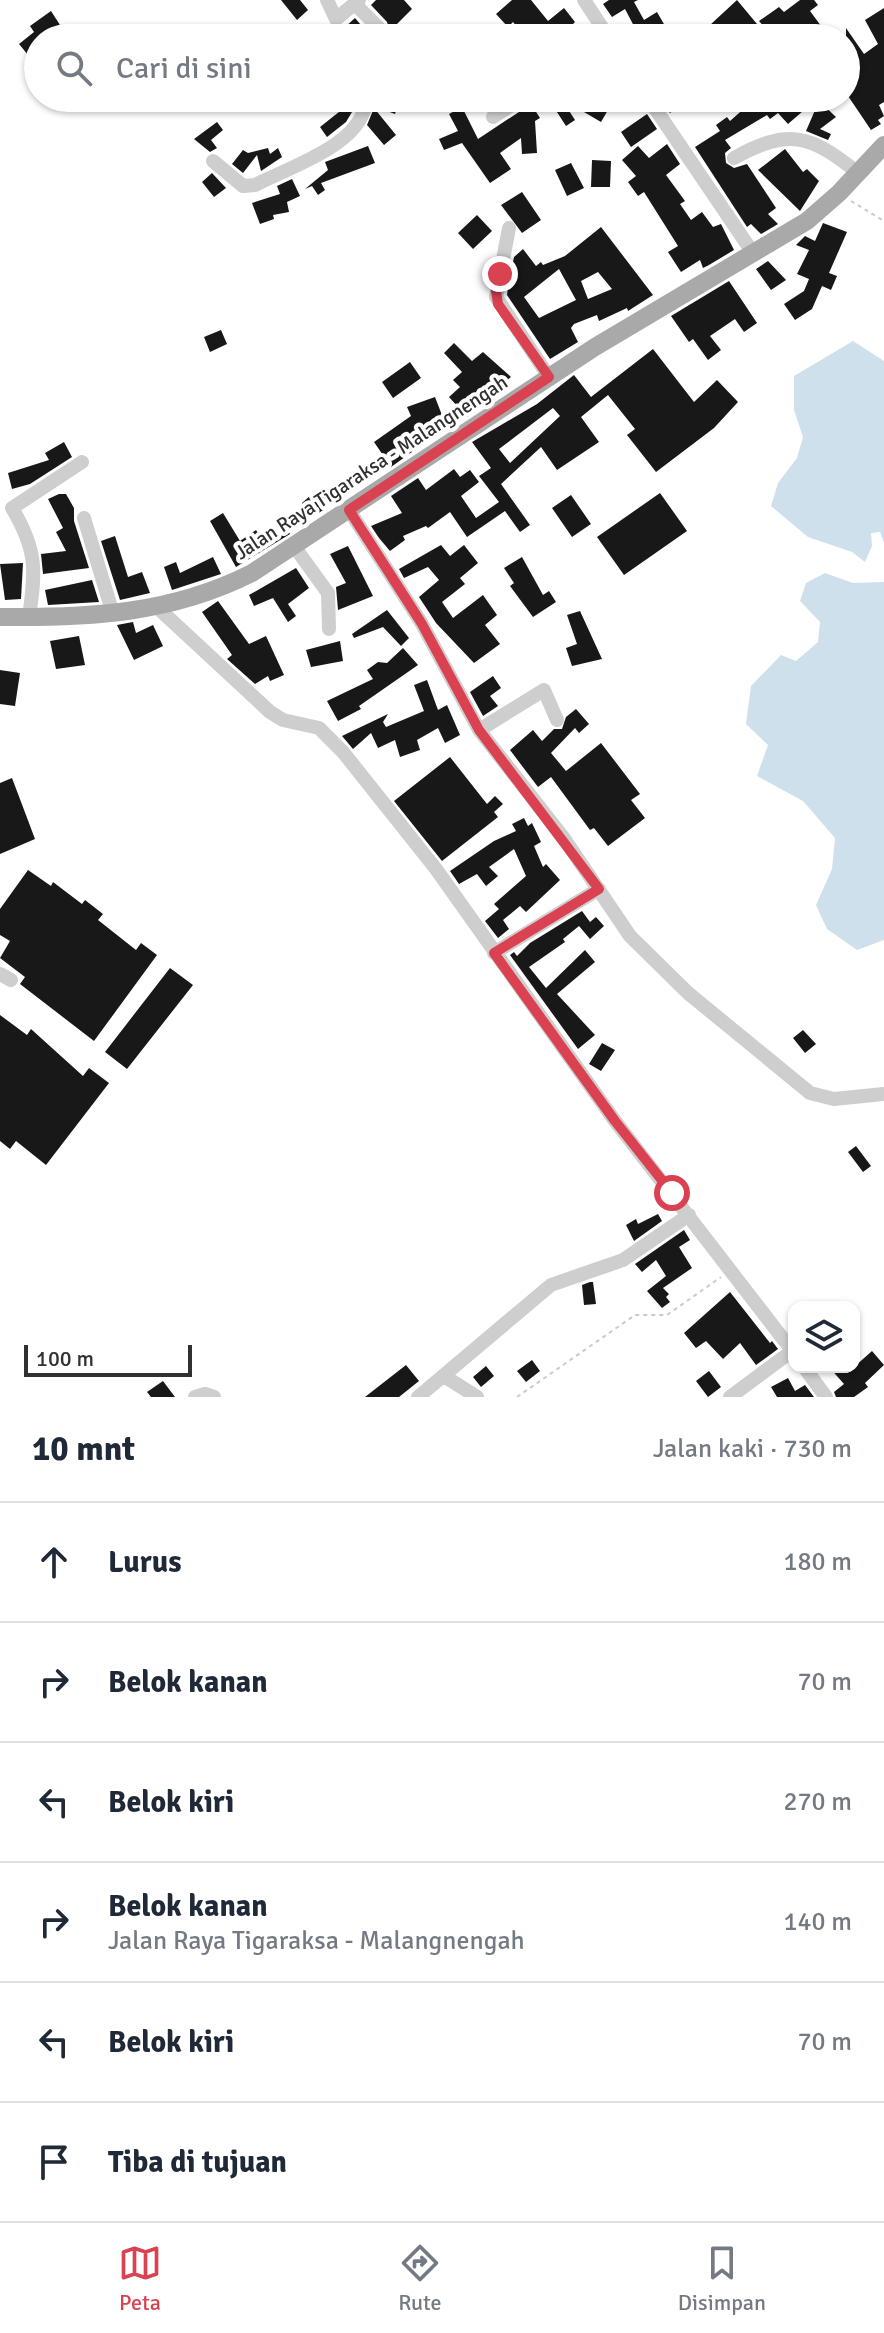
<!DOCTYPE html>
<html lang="id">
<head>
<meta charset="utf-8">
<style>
  :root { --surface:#fff; --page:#f6f6f7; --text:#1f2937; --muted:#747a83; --line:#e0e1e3; --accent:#da4151 }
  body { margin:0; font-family:Signika,sans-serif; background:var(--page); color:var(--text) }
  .controls { position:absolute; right:24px; bottom:24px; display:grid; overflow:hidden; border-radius:16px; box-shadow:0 2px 6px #0004 }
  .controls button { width:72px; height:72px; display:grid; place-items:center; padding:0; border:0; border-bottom:2px solid var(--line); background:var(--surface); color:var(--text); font:40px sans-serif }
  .scale { position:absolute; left:24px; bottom:20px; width:168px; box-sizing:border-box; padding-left:8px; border:4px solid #313131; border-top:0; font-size:22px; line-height:28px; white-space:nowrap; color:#313131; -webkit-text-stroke:6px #fff; paint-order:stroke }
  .stop { position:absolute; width:24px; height:24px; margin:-18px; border:6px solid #da4151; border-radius:50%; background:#fff }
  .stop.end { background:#da4151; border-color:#fff; box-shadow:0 2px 8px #0008 }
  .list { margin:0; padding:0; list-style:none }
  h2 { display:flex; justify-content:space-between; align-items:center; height:104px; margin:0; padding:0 32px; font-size:34px }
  h2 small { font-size:26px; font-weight:400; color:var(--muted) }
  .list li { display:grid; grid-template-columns:52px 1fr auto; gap:24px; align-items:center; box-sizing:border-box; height:120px; padding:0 32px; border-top:2px solid var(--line) }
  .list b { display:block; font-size:30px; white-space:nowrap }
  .list p { margin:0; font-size:26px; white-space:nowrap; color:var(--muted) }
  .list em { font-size:26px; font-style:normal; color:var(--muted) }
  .icon { flex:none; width:44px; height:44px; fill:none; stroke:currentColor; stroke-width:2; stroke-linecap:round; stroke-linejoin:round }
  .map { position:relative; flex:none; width:884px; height:1397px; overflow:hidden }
  .search { position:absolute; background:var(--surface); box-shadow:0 2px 6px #0004; left:24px; right:24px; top:24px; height:88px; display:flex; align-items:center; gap:20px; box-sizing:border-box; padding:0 28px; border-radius:44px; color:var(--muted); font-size:30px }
  .sheet { height:824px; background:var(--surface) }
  nav { display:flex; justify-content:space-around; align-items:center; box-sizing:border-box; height:112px; border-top:2px solid var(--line); background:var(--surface); font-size:22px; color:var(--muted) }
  nav a { display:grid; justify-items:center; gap:4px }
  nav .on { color:var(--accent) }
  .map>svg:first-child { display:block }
  .water { fill:#cee0eb }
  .building { fill:#181818; fill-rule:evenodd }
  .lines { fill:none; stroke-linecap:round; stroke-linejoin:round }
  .path { stroke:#cbcbcb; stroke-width:2; stroke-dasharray:4 4; stroke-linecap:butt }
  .minor { stroke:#cecece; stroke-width:14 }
  .major { stroke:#a9a9a9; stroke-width:18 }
  .route { stroke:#da4151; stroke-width:10 }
  .labels { text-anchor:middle; stroke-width:8; stroke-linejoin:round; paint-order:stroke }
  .street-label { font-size:20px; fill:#313131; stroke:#fff }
</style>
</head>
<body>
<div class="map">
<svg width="884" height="1397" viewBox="0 0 884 1397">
  <rect width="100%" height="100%" fill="#fff"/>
  <path class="water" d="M853,341l31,20v182l-4,-11 -9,1 1,13 -7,16 -13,-10 -44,-15 -37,-31 7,-23 19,-25 6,-21 -9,-27v-34z
    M825,573l28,10 31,-1v358l-27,10 -30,-21 -11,-24 16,-36 3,-31 -32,-37 -46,-25 11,-31 -22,-21 5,-38 30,-31 15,6 22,-19 2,-20 -20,-21 6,-18z"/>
  <path class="building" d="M281,0h19l8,10 -11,10z
    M376,0h28l8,9 -19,19 9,10h-10l-5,-16 -16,-17z
    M512,0h19l17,21 16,-13 11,14 -3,3 13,13h-59l-13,-16 -5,5 -12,-13z
    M609,0h29l-4,2 10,18 13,-8 15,26h-50l13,-10 -10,-19 -13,8 -9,-13z
    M737,0l20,24 -17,14h-16l-5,-6 -7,6h-16z
    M800,0h14l4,5 -8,6 20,27h-36l-5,-9 -15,9 -15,-17 20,-14 5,5z
    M884,8v94l-5,3 5,11 -6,4 3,4 -10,6 -25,-37v-65l18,26 14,-10 -13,-24z
    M51,11l9,14 -22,13v19l-5,4 -14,-17 15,-12 -4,-6z
    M355,18l17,20h-39z
    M376,98l23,3 -4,13 -21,-8z
    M592,98h23l-14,24 -17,-10z
    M668,98h22l-20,15 -7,-11z
    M756,98h62l-30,26 -10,-11 -8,6 -3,-4 -42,25 6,8 -6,5 1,10 8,5 13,-4 29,44 -8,6 10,10 -17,10 -10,-10 -4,3 -52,-80 25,-16 -4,-6 11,-8 3,4z
    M819,101l17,16 -16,12 11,5 -3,6 -22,-9z
    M564,103l11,17 -9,6 -11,-17z
    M349,104l3,8 -6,10 -19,15 -7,-10z
    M531,104l9,14 -5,3 2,32 -15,1 -1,-16 -21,15 11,16 -21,14 -28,-40 -18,7 -5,-11 19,-8 -9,-17 13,-7 16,32z
    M374,108l22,27 -12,10 -17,-20z
    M647,114l10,15 -26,18 -10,-15z
    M217,122l6,8 -12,10 6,8 -7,4 -16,-13z
    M667,144l13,20 -14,11 19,26 -5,3 11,16 11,-8 11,15 8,-3 13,26 -25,15 -6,3 -3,-8 -19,12 -13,-20 10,-6 -34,-54 -6,4 -10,-14 8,-6 -14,-16 16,-14 11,12z
    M368,146l7,17 -54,20 4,7 -7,5 -6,-9 -7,3 23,-19 -3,-8z
    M268,148l2,6 8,-6 4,9 -21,14 -4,-16 -14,18 -11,-9 11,-14 5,3z
    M785,149l18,23 4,-3 12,12 -19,30 -42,-41z
    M592,160l19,1 -1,26h-19z
    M571,163l13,25 -17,8 -12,-26z
    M212,173l14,15 -12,9 -12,-15z
    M292,179l8,17 -13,6 2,10 -16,3 1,4 -14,5 -8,-21 28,-9 -3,-8z
    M522,192l19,28 -19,13 -21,-28z
    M477,215l15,16 -19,18 -15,-16z
    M823,223l24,9 -18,41 8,3 -6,14 -9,-4 -10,23 -17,11 -11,-16 20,-13 5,-12 -12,-5 12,-24 -13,-5 9,-9 10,5z
    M601,227l52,68 -25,16 -1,-3 -28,13 -2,-6 -23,9 -3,4 7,14 -28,17 -43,-64 2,-14 5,-4 -3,-4 3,-16 9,-8 13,17 5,-4 2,3 22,-9zM559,269l17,31 -37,18 -15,-21zM598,272l14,17 -24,10 -7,-18z
    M768,261l18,19 -15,10 -15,-21z
    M729,281l28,42 -13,9 -9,-13 -25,17 11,14 -13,10 -15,-21 -4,3 -18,-26z
    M221,330l6,14 -17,8 -6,-15z
    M454,343l18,18 11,-9 28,25 -8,6 -5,-6 -30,27 7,8 -8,5 -18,-20 11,-10 -7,-7 9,-8 -18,-19z
    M653,349l41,53 23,-22 21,22 -24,26 -58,44 -29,-37 8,-6 -27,-34 -27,22 18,25 -42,28 -16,-23 -40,37 29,41 -10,7 -15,-21 -38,26 -17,-25 -22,16 -2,-2 -23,10 2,4 -15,11 -11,-13 -8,-12 31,-13 -11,-17 27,-18 8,12 28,-21 6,8 10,-7 9,12 -18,14 15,22 23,-16 -20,-26 12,-8 -19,-26 65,-38 37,-29 17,22zM553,408l7,8 -50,47 -11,-14z
    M410,362l11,16 -28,20 -11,-16z
    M435,397l10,26 -34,13 8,11 -28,20 -17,-25 37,-26 -4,-9z
    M64,442l8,15 -42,27 -18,5 -4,-16 41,-13 -4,-7z
    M660,493l27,38 -63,44 -27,-38z
    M59,494h7l8,14v13l15,47 -46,6 -2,-20 25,-3 -10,-19 7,-4 -15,-29z
    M311,495l12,15 -10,7 -11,-14z
    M571,495l20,29 -19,13 -20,-29z
    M223,513l17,28 16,-11 5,8 22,-14 7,10 -54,33 -26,-46z
    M115,536l13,41 14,-5 8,21 -30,7 -19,-59z
    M441,545l9,11 14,-11 14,18 -18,15 5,6 -23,18 11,16 30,-23 14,20 -12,10 15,19 -26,19 -38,-40 -17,-26 20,-17 -11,-13 -24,11 -5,-9z
    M348,546l25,50 -35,14 -2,-23 10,-4 -16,-29z
    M213,557l8,17 -49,16 -8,-23 12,-5 4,11z
    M522,557l21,38 6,-4 7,11 -23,15 -23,-31 4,-3 -10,-15z
    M23,563l-2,36 -16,1 -5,-36z
    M296,568l13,20 -21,16 8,12 -8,6 -15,-24 -19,8 -5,-11z
    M92,580l7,22 -51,3 -3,-15z
    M218,601l31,43 17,-8 18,39 -14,6 -2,-5 -13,8 -28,-25 5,-4 -30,-43z
    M387,610l22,28 -8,8 -18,-19 -29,11 -2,-4z
    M580,611l22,48 -30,7 -6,-18 11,-4 -10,-29z
    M133,622l3,11 17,-8 10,21 -29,14 -17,-35z
    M79,636l6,29 -29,4 -6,-28z
    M340,641l3,20 -32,6 -5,-17z
    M403,648l15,17 -59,41 2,3 -23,12 -11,-20 46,-22 -6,-9 11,-8 9,1z
    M0,670l20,3 -5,33 -15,-2z
    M493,676l8,12 -11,8 8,10 -15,10 -13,-24z
    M427,680l11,30 9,-5 13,30 -15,8 -7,-15 -21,12 3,10 -20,7 -5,-17 -17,8 -7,-15 -18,16 -11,-13 46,-22 -5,8 3,5 38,-16 -10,-26z
    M576,709l13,15 -10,9 -4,-5 -24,25 15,18 35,-28 39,51 -9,6 14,18 -37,28 -14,-18 -4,2 -39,-53 -13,10 -28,-37 23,-20 9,11 12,-12h8l4,-12z
    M450,757l37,47 8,-8 8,8 -9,8 4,5 -56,44 -48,-60z
    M12,778l23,61 -35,15v-71z
    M524,818l4,8 4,-3 9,19 -7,4 9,21 3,-3 14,16 -34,32 -6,-6 -17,14 6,9 -11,9 -13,-17 14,-12 -5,-5 32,-28 -12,-27 -25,18 9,9 -12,10 -9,-12 -18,10 -9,-13 44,-30 22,-10 -4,-7z
    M28,870l23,16 2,-4 29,22 3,-4 18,14 -5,6 38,30 5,-7 16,12 -63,86 -74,-57 5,-7 -25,-19 10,-17 -10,-6v-26z
    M582,911l8,11 6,-5 8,9 -14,13 -11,-13 -16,13 2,3 -36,25 17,21 39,-38 10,12 -38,32 38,41 -17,14 -68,-94 4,-3 3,4 13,-13z
    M170,968l23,17 -66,84 -22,-17z
    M0,1015l27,20 4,-6 52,47 6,-8 20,15 -63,82 -30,-24 -6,8 -10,-8z
    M803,1030l13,14 -11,9 -12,-15z
    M602,1043l13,7 -14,21 -12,-7z
    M856,1146l15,20 -8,6 -15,-20z
    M658,1214l4,7 -28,20 -8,-16 10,-6 2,5z
    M684,1230l6,10 -11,7 13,21 -29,20 6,6 -3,3 4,5 -8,6 -15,-17 19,-15 -10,-16 -14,12 -7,-8z
    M590,1282h3l3,22 -12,1 -2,-20z
    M730,1292l40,51 2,-2 6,8 -22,16 -16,-22 -17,16 -17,-18 -10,7 -12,-15z
    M872,1351l12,14 -19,18 3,4 -14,10h-18l-2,-5 10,-8 -15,-17h25z
    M532,1360l8,11 -14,11 -9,-11z
    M406,1365l13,16 -20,16h-34z
    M486,1366l8,10 -13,11 -8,-10z
    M709,1371l12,16 -13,10 -12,-16z
    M788,1378l7,13 10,-6 9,12h-37l-6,-10z
    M163,1381l12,16h-24l-4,-5z"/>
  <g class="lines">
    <path class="path" d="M851,201l33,20
      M517,1397l118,-82h32l54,-38"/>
    <path class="minor" d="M327,0l9,19 23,-19
      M584,0l25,38
      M355,4l24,24 3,10
      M648,98l105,155
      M493,117l30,-19
      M734,158c54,-30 76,-24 124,15
      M213,161l30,25 12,-1c34,-18 111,-41 111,-87
      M509,228l-13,69 53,80
      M349,510l73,114 57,106 84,107 67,99 58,57 122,100 24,6 50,-5
      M84,518l29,96
      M294,546l34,47 1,36
      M158,608l112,104 13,8 36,8 24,24 93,117 179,252 179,232
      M29,617c7,-47 8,-67 -17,-109l70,-46
      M479,730l65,-40 13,30
      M494,953l105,-64
      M0,974l11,6
      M804,1367l22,30
      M444,1376l33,21
      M195,1397l10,-3 9,3
      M418,1397l133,-112 72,-25 66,-45
      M730,1397l62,-46"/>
    <path class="major" d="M0,617c89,1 171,-3 252,-44l343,-226 212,-126 32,-28 45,-48"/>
  </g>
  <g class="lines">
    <path class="route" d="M500,274l-4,17 2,13 51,73 -200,133 73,114 57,106 120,159 -105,64 121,168 57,72"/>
  </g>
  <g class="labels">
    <g class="street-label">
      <text transform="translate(371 467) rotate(-33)" y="7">Jalan Raya Tigaraksa - Malangnengah</text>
    </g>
  </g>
</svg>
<div class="controls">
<button><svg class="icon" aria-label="layers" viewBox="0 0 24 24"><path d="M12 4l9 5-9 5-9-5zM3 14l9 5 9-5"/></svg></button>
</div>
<div class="scale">100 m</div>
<div class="stop" style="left:672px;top:1193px"></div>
<div class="stop end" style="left:500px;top:274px"></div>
<div class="search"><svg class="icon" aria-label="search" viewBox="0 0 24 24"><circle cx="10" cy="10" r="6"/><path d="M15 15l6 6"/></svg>Cari di sini</div>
</div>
<section class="sheet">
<h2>10 mnt<small>Jalan kaki · 730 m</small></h2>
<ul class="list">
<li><svg class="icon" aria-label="ahead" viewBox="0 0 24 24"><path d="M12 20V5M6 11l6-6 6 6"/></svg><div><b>Lurus</b></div><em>180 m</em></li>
<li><svg class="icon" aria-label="right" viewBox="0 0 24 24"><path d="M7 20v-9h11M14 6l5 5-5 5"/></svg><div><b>Belok kanan</b></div><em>70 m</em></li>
<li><svg class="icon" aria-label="left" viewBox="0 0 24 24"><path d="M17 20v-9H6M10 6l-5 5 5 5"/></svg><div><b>Belok kiri</b></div><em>270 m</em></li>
<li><svg class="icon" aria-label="right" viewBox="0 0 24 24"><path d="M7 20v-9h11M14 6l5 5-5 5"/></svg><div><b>Belok kanan</b><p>Jalan Raya Tigaraksa - Malangnengah</p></div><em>140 m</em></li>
<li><svg class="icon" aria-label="left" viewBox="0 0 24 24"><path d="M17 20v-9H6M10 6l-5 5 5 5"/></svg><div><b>Belok kiri</b></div><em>70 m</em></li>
<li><svg class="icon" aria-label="arrive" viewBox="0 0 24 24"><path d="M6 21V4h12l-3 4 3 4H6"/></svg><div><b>Tiba di tujuan</b></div></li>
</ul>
</section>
<nav>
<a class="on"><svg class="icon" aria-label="map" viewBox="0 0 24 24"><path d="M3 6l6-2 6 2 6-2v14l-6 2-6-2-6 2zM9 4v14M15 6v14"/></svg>Peta</a>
<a><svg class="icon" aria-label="directions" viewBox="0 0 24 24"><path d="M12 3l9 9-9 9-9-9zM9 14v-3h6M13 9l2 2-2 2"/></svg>Rute</a>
<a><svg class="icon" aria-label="saved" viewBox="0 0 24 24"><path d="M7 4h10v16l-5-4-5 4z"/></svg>Disimpan</a>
</nav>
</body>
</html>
